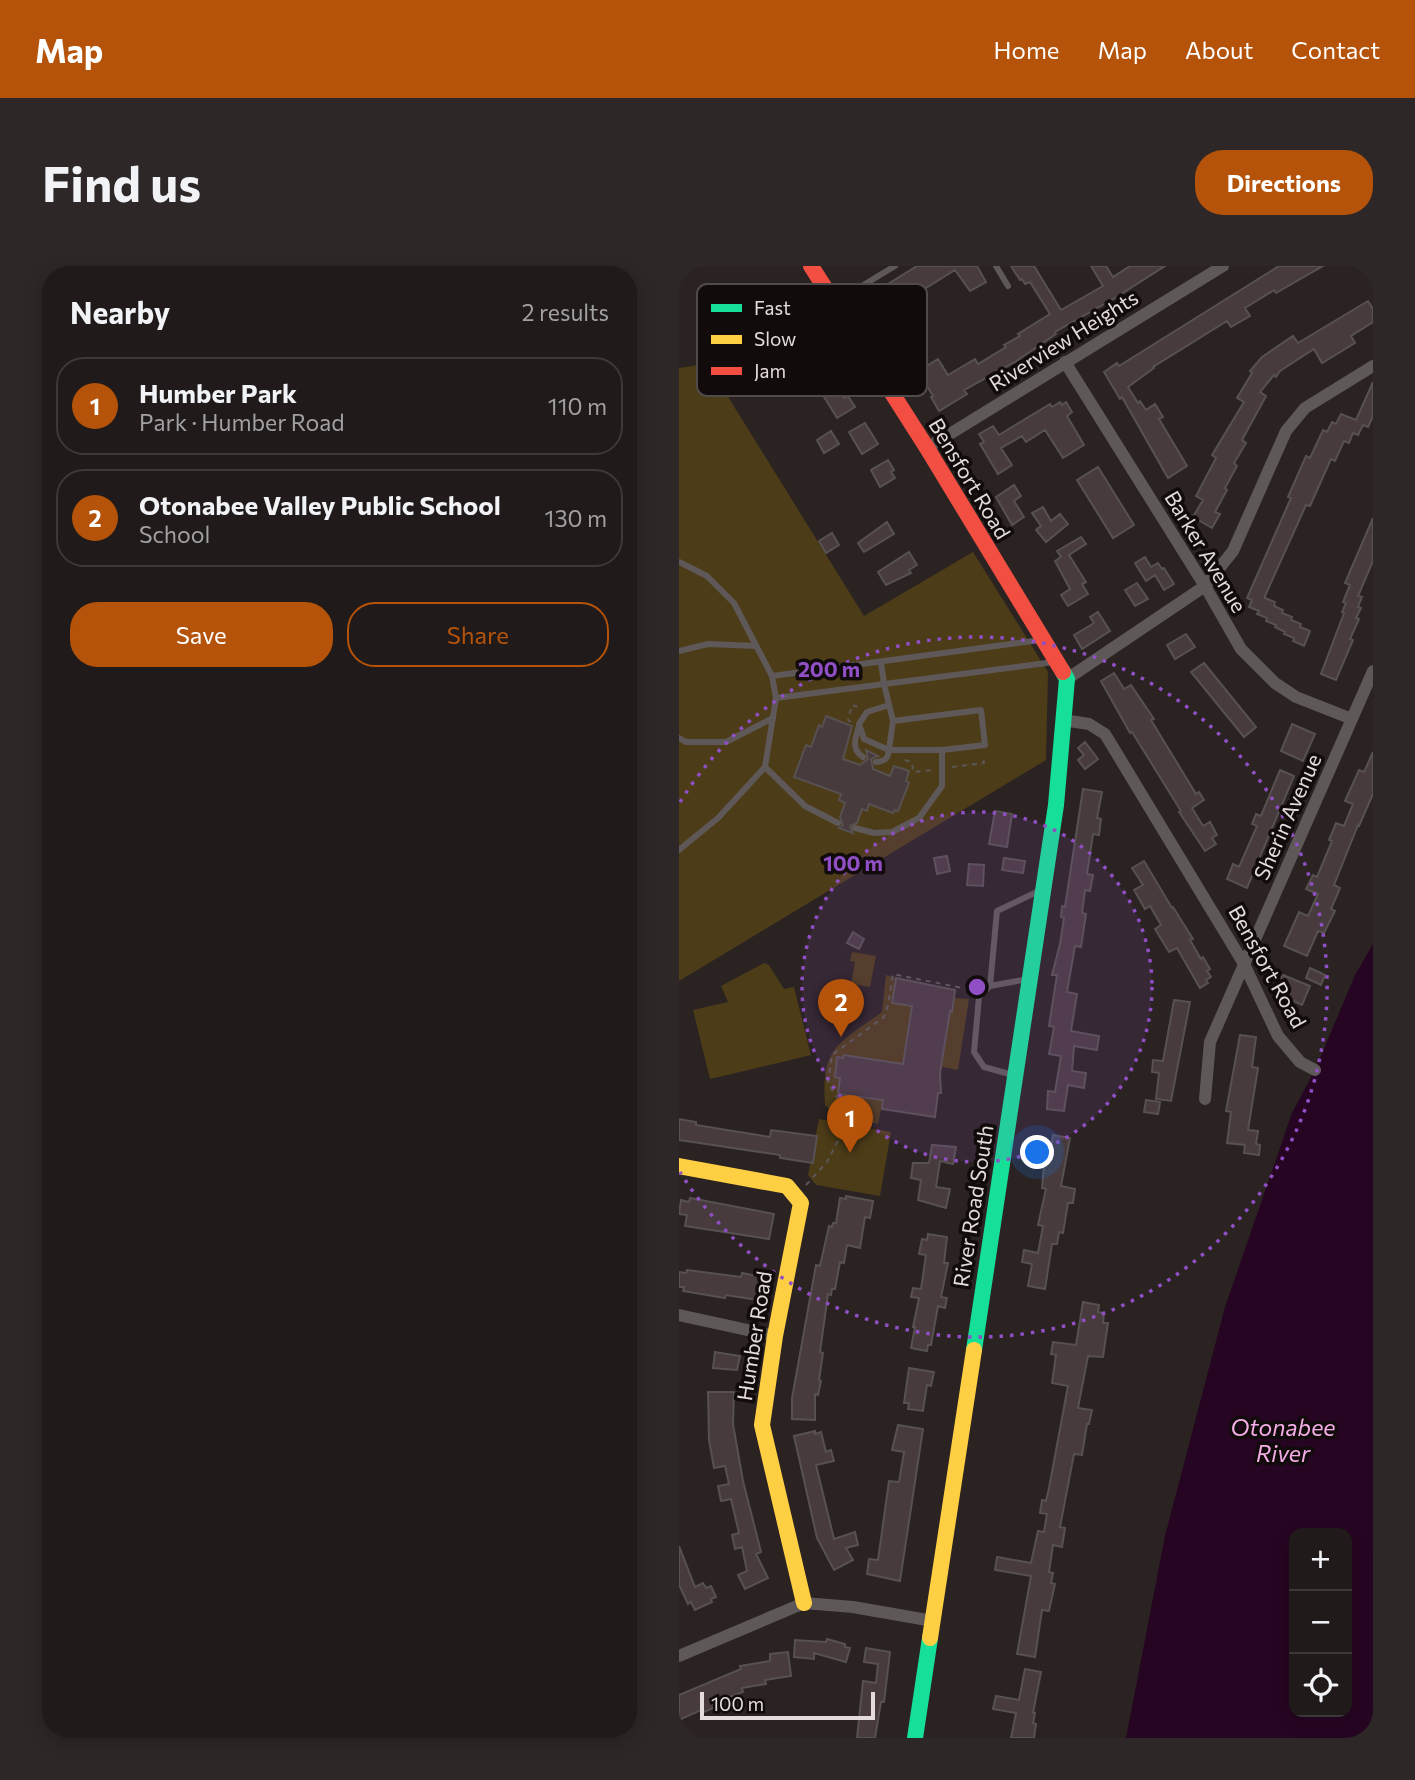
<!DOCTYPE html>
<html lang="en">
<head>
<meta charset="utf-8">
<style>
  :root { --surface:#201a1a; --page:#2d2727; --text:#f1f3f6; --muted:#a2a1a2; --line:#3d3839; --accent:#b45309 }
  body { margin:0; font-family:Commissioner,sans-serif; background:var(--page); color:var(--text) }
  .controls { position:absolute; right:21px; bottom:21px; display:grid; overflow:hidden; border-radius:14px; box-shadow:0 4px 18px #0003 }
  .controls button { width:63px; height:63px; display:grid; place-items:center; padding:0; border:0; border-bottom:2px solid var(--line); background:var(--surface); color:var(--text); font:35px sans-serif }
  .scale { position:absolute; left:21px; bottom:18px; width:175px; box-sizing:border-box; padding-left:7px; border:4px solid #e4dcda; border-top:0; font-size:19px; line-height:24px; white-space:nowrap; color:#e4dcda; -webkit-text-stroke:5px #110c0b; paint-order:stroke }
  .you { position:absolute; left:359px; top:887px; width:24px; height:24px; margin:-18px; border:5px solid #fff; border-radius:50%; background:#1a73e8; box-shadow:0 0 0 10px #1a73e833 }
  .badge { display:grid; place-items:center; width:46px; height:46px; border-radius:50%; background:var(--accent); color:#fff; font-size:23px; font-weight:700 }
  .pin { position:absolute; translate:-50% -58px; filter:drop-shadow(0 2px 4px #0008) }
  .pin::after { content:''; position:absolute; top:37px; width:24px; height:21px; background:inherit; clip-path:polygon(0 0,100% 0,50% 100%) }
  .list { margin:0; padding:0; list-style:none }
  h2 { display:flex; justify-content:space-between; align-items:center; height:91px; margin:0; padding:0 28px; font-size:30px }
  h2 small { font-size:23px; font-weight:400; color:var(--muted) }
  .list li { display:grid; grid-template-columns:46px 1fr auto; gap:21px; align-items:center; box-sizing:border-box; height:98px; margin:0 14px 14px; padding:0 14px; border:2px solid var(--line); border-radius:28px }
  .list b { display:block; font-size:26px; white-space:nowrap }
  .list p { margin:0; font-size:23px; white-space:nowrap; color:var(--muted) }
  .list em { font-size:23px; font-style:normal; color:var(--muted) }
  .actions { display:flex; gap:14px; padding:21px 28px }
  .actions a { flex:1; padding:16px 0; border:2px solid var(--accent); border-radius:28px; text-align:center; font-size:24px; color:var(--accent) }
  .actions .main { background:var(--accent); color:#fff }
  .icon { flex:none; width:38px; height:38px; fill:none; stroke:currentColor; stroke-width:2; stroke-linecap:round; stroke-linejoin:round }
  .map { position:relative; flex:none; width:694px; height:1472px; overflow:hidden; border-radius:28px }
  header { display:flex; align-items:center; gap:42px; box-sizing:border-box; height:98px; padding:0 35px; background:var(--accent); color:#fff }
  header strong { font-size:33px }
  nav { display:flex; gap:38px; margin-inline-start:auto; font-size:24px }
  .intro { display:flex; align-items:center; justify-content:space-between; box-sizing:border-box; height:168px; padding:0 42px }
  h1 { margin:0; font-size:49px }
  .button { padding:18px 32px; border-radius:28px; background:var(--accent); color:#fff; font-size:24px; font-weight:700 }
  main { display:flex; gap:42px; padding:0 42px }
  aside { flex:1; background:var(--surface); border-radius:28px; box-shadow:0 4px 18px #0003 }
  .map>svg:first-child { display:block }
  .green { fill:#4d3c18 }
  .water { fill:#260522; fill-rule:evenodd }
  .building { fill:#483b3d; stroke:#575151; stroke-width:2 }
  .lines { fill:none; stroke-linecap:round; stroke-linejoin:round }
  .path { stroke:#5b5756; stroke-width:2; stroke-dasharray:5 5; stroke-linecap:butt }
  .lane { stroke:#5e5958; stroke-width:6 }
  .street { stroke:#5e5958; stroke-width:12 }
  .fast { stroke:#16e098; stroke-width:16 }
  .slow { stroke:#ffcf43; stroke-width:16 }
  .jam { stroke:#f24e42; stroke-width:16 }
  .ring { fill:none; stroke:#904fc4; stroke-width:3.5; stroke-dasharray:3.5 7 }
  .labels { text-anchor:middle; stroke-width:7; stroke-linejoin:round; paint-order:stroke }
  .street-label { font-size:21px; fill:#e4dcda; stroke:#110c0b }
  .water-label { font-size:23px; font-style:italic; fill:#f4ade6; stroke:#110c0b }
  .key { fill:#110c0b; stroke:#504a49; stroke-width:2 }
  .key-label { font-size:19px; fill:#e4dcda }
  .centre { fill:#904fc4; stroke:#110c0b; stroke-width:3.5 }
  .ring-label { font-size:21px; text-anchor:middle; font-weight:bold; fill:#904fc4; stroke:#110c0b; stroke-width:7; stroke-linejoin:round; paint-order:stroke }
</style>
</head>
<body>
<header>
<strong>Map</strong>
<nav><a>Home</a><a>Map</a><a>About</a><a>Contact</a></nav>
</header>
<div class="intro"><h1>Find us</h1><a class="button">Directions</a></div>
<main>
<aside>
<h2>Nearby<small>2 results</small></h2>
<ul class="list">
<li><span class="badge">1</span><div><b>Humber Park</b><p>Park · Humber Road</p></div><em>110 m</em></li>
<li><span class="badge">2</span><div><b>Otonabee Valley Public School</b><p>School</p></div><em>130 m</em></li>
</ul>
<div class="actions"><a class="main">Save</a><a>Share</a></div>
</aside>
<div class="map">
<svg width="694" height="1472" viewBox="0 0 694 1472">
  <rect width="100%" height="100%" fill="#2a2322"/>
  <path class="green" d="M33,97l5,16 147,237 109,-64 75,120 -2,88 -367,221v-613z
    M173,686l24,4 -6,31 -19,-3 4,-22 -5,-1z
    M85,697l5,2 15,24 10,-2 17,68 -101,24 -17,-69 35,-8 -7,-16z
    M207,709l10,3 -4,25 21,3 -9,55 2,6 -69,-10 -2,19 5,2 -2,16 45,6 -5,24 -43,-9 -10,-10c-4,-58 13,-61 57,-93z
    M275,732l15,1 -11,71 -16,-3 2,-17 -2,-1c7,-13 6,-25 1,-39l9,1z
    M140,853l72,13 -11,64 -64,-11 -8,-10z"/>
  <path class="water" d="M694,678v794h-247l39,-202 60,-229 67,-194 23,-43 40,-95zM615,1267h53v179h-53z"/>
  <path class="building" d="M238,0h60l9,16 -16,9 -15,-21 -45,28 16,26 -12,7 -16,-26 -11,7 -12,-20z
    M332,0h23l27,44 42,-24 -12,-20h15l7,11 17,-11h35l-50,32 -60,34 1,2 -41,28 -51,28 3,4 -28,17 -8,-14 2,-1 -15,-25 20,-12 10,16 27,-16 3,5 28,-17 -2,-2 16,-9 -2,-2 32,-20 -20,-32 -5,2 -3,-5 -2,1z
    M600,0h44l-47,27 -2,-3 -29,18 5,8 -19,11 -4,-6 -74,46 1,1 -26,19 10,16 2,-2 6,9 9,-6 8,13 -4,2 28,47 -19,12 -46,-81 -2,2 -16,-27 13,-9 2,3z
    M689,35l5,8v13l-22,14 4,7 -33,20 -8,-14 -34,22 -4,6 -2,-2 -14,17 6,4 -24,44 4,3 -12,20 3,3 -12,22 2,2 -12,22 5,2 -8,14 -19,-11 10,-17 -7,-4 20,-38 -4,-3 32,-53 -7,-4 15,-25 -2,-2 12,-14 31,-21 5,7z
    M153,112l12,20 4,-2 7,11 -18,11 -19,-31z
    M694,116v34l-5,11 -5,-2 -5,10 -5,-2 -4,10 -5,-2 -9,20 -4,-2 -21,47 -4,-1 -41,91v2l10,4 -1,4 9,4 -1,3 10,4 -1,3 10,4 -1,3 10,4 -6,15 -11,-5 1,-3 -10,-4 1,-2 -10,-5 1,-2 -10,-4 1,-3 -10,-4 2,-3 -10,-4 3,-7 -5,-2 44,-100 -3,-1 18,-41 4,2 13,-28 4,2 5,-10 4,2 5,-10 15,6z
    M381,136l2,3 4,-3 6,10 -5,4 17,29 -21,13 -18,-28 -19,12 -4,-6 -21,12 11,17 -14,9 -18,-30 4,-2 -5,-8 14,-8 6,9 51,-31 2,3z
    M186,157l13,21 -16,10 -13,-22z
    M152,165l8,13 -15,9 -7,-13z
    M209,194l6,10 -3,2 4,6 -15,9 -9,-17z
    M419,201l36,58 -21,13 -36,-58z
    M335,219l7,11 -7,5 10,16 -12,8 -16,-28z
    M364,241l8,14 9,-7 8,10 -22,18 -10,-12 5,-4 -9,-13z
    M694,252v43l-15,35 4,1 -4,10 3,1 -5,10 3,1 -9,20 3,1 -17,40 -15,-6 23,-61 -2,-1 4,-9 -3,-1 7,-17 -5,-2z
    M208,256l7,12 -30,18 -6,-9z
    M153,267l7,12 -13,8 -7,-12z
    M402,271l5,7 -17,11 17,27 -4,2 6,10 -20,12 -7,-11 9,-6 -15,-28 6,-4 -4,-6z
    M230,286l8,13 -8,5 2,3 -25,12 -8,-13z
    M466,291l6,10 7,-4 4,6 2,-1 10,16 -10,6 -9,-15 -9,6 -11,-18z
    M458,317l11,16 -13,7 -10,-16z
    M419,346l12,19 -28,18 -8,-14 20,-12 -4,-6z
    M507,368l9,13 -20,12 -8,-14z
    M525,397l52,64 -12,10 -53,-65z
    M435,407l10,16 7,-4 23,34 -3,1 45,74 3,-2 5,8 -12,8 11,18 7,-4 7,13 -5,3 4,6 -11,7 -26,-39 2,-1 -49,-79 -2,1 -29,-52z
    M147,450l26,10 -9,33 17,6 8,-6 -2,-9 12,6 -7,3 2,10 17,7 4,-10 15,5 -3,10 3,2 -11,28 -3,-1 -2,3 -24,-9 -2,7 -5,-2 -5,14 -7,3 3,7 -14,-5 4,-3 -3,-8 5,-14 -6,-3 2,-6 -47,-17 12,-32 5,2 8,-22 3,2z
    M613,458l23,10 -12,27 -22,-10z
    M406,476l13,17 -13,10 -7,-9 6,-5 -6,-7z
    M694,486v42l-14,32 -1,-1 -24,60 6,3 -9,21 4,2 -11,22 -6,-2 -11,25 -23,-10 15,-34 9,4 10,-22 -12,-5 7,-14 4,2 15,-36 -3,-1 7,-17 8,3 9,-22 -8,-3 14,-31 5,2z
    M601,504l14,6 -47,112 -20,-9 6,-15 6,3 18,-41 -5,-2 4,-10 5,2z
    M404,523l19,3 -5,26 4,1 -2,16 -6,-1 -6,40 6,1 -3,16 -5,-1 -3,23 4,1 -5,33 -6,-1 -8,46 10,2 -6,37 28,5 -2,14 -23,-4 -2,25 14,2 -2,15 -16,-3 -4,26 -17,-2 1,-18 7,1 6,-36 -12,-2 5,-27 -5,-1 8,-51h-5l8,-31 4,-26 -3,-1 1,-11 3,1z
    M316,545l17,3 -5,33 -18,-3z
    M268,590l3,15 -13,3 -3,-16z
    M325,592l21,3 -2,12 -21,-3z
    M465,595l28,47 1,-1 20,32 -3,1 11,19 2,-2 7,12 -3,2 4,6 -5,3 2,3 -8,5 -23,-40 -8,4 -14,-23 6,-4 -11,-19 -5,3 -11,-19 9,-5 -11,-17z
    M290,598l15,1 -1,21 -16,-1z
    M174,666l11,7 -5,10 -12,-6z
    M631,702l15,7 -4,10 -15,-7z
    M604,709l27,11 -8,19 -15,-7 2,-6 -12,-5z
    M217,712l59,12 -3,22 -2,-1 -10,62 1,20h-3l-3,24 -53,-8 1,-9 -45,-6 2,-16 -5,-1 2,-20 6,1 1,-3 59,9 9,-58 -20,-3z
    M495,734l16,2 -19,99 -15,-2 3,-26 -7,-1 1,-12 10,1z
    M561,769l16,2 -4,30 6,1 -10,62 10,1 -2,13 4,1 -1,10 -15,-2 1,-8 -18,-2 4,-31 -5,-1z
    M467,834l14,2 -2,12 -14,-2z
    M0,853l17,3v3l74,12 1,-7 46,6 -4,27 -33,-5v-3l-101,-15z
    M374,869l17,3 -9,48 14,3 -2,14h-5l-5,30 -4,-1 -2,12h-5l-7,45 -17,-3 4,-22 -10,-2 2,-12 14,3 5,-27 -5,-1 8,-36 -4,-1 2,-24 3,-18 4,1z
    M253,879l24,2 -3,17 -13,-3 -4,26 14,2 -4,19 -28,-8 3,-20 -10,-2 2,-15h16z
    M167,930l27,5 -3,17 -5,-1 -5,31 -13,-3 -3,18 -4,-1 -5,27h-3l-1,6 -3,-1 -8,58 3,1 -4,27 2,1 -3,14 -3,-1v26l-23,-1v-21l24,-133 4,1 9,-40 3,1 1,-4h3l4,-25 6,1z
    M11,932l84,16 -5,25 -84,-13 2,-11 -8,-1 2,-14 8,2z
    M249,968l19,3 -3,26h4l-7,34 6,1 -2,10 -7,-2 -7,39h-3l-1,6 -16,-3 4,-21h-2l6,-29 -8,-1 2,-9 8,1 5,-34 -7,-1 3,-15 5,1z
    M8,1004l54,7 1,-4 20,4 -4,23 -32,-5 -1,3 -42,-7 1,-4h-5v-15l7,1z
    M404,1036l16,3 -1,7 6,1 -1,10h5l-5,34 -15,-1 -10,52 14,2 -3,14h-2l-5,31 -8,-1 -14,73 5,1 -3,19 -9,-2 -4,27 4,1 -2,10 4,1 -6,27 -7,-1 -7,47 -18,-3 14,-78 -36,-6 2,-13 34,6 7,-32 6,1 3,-18 -7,-1 2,-13 4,1 3,-13 19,-102 -16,-3 4,-28 -5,-1 2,-12 23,3z
    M36,1086l25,4 -3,14 -24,-2z
    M230,1102l25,4 -3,14 -4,-1 -4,26 -15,-2 1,-6h-5z
    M29,1126h26l-1,32 10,57 18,71 -5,2 12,24 -23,11 -7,-14 9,-4 -5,-24 -7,2 -3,-14 7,-2 -8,-34 -10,2 -3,-15 11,-2 -4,-18 -11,2 -5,-28z
    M219,1159l25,4 -23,152 -33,-7 2,-15 9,1 11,-79 10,1 5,-30 -12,-2z
    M136,1165v3l6,-2 5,20 5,-2 3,11 -18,4 18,74 21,-7 3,13 -12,3 7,12 -19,10 -17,-32 -23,-102z
    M0,1280l16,41 8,-4 3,5 5,-2 5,11 -5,2 1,3 -17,8 -4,-8 -3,2 -9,-19z
    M148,1373l18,5v3l5,1 -4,14 -32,-9v6l-20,-2 1,-17 31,2z
    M187,1382l24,4 -6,50h-3l-6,36h-18l6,-57 13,2 2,-19 -14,-2z
    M109,1386l3,24 -26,4 1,4 -24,4 1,4 -23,9 2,3 -18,8 -1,-3 -24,11v-25l62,-26 -1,-3 30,-5v-7z
    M346,1403l16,3 -8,41h2l-2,10 3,1 -2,14h-23l5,-25 -23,-4 3,-13 23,4z"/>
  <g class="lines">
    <path class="path" d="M172,456l-3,-2 4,-15 6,2
      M226,494l7,2 1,10 19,-2
      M273,501l32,-4 -1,-7
      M127,919l21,-23 17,-33 2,-18 -18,-27 4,-29 52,-38 4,-12 5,-31 79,16"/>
    <path class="lane" d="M317,0l12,20
      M158,35l58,-35
      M0,296l28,14 27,27 38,73 4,22 -11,69 -47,51 -39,32
      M0,385l29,-7 48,2
      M202,396l3,22 9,37 -4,29h53l43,-5 -4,-35 -88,11
      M93,410l269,-36
      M97,432l278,-36
      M180,460c-4,13 -8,23 4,31
      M0,472l7,4h40l47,-24
      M197,496c9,-1 12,-3 13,-12l-25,-11 -5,-15 8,-12 22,-7
      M86,501l40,39 33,17
      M176,562l19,5 18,-1 27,-14 23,-32v-36
      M311,720l7,-75 44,-21
      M334,809l-29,-8 -10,-15 5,-55 11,-11 38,-7"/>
    <path class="street" d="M386,96l140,224 36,63 34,34 21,14 56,22
      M248,182l296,-182
      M388,413l138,-93 28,-35 53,-120 19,-23 68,-42
      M384,454l26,4 16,10 139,230 34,72 22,26 15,8
      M526,833l5,-57 163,-371
      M0,1049l96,21
      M0,1390l125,-53 49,4 80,14"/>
    <path class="fast" d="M295,1084l82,-545 11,-126 -4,-7
      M236,1472l15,-100"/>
    <path class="slow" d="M0,900l108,20 14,17 -26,133 -13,89 42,178
      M251,1372l44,-288"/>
    <path class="jam" d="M132,0l116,182 136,224"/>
  </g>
  <circle cx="298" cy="721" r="175" fill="#904fc4" fill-opacity=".12"/>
  <g class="ring">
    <circle cx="298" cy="721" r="175"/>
    <path d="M1 536A350 350 0 1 1 1 906"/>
  </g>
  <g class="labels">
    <g class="street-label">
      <text transform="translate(385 75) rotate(-32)" y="7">Riverview Heights</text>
      <text transform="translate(290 213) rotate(59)" y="7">Bensfort Road</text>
      <text transform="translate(526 286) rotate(59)" y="7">Barker Avenue</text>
      <text transform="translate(609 551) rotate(-66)" y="7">Sherin Avenue</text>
      <text transform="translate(588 701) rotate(61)" y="7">Bensfort Road</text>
      <text transform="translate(295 940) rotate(-81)" y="7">River Road South</text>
      <text transform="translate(76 1070) rotate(-81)" y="7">Humber Road</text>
    </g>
    <g class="water-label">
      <text x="604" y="1170">Otonabee<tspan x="604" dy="26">River</tspan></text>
    </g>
  </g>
  <rect x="18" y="18" width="230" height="112" rx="10" class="key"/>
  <rect x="32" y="38" width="31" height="8" fill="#16e098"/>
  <rect x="32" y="69" width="31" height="9" fill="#ffcf43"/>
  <rect x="32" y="101" width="31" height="8" fill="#f24e42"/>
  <g class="key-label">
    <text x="75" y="49">Fast</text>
    <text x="75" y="80">Slow</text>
    <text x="75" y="112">Jam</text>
  </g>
  <circle cx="298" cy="721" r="10" class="centre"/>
  <g class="ring-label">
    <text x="150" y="411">200 m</text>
    <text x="174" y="605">100 m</text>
  </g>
</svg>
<div class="controls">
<button>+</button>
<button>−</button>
<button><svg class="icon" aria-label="locate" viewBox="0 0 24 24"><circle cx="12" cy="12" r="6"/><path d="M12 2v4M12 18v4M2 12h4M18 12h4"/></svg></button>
</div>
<div class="scale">100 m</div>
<div class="you"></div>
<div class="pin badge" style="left:171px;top:887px">1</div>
<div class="pin badge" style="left:162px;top:771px">2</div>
</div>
</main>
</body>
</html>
